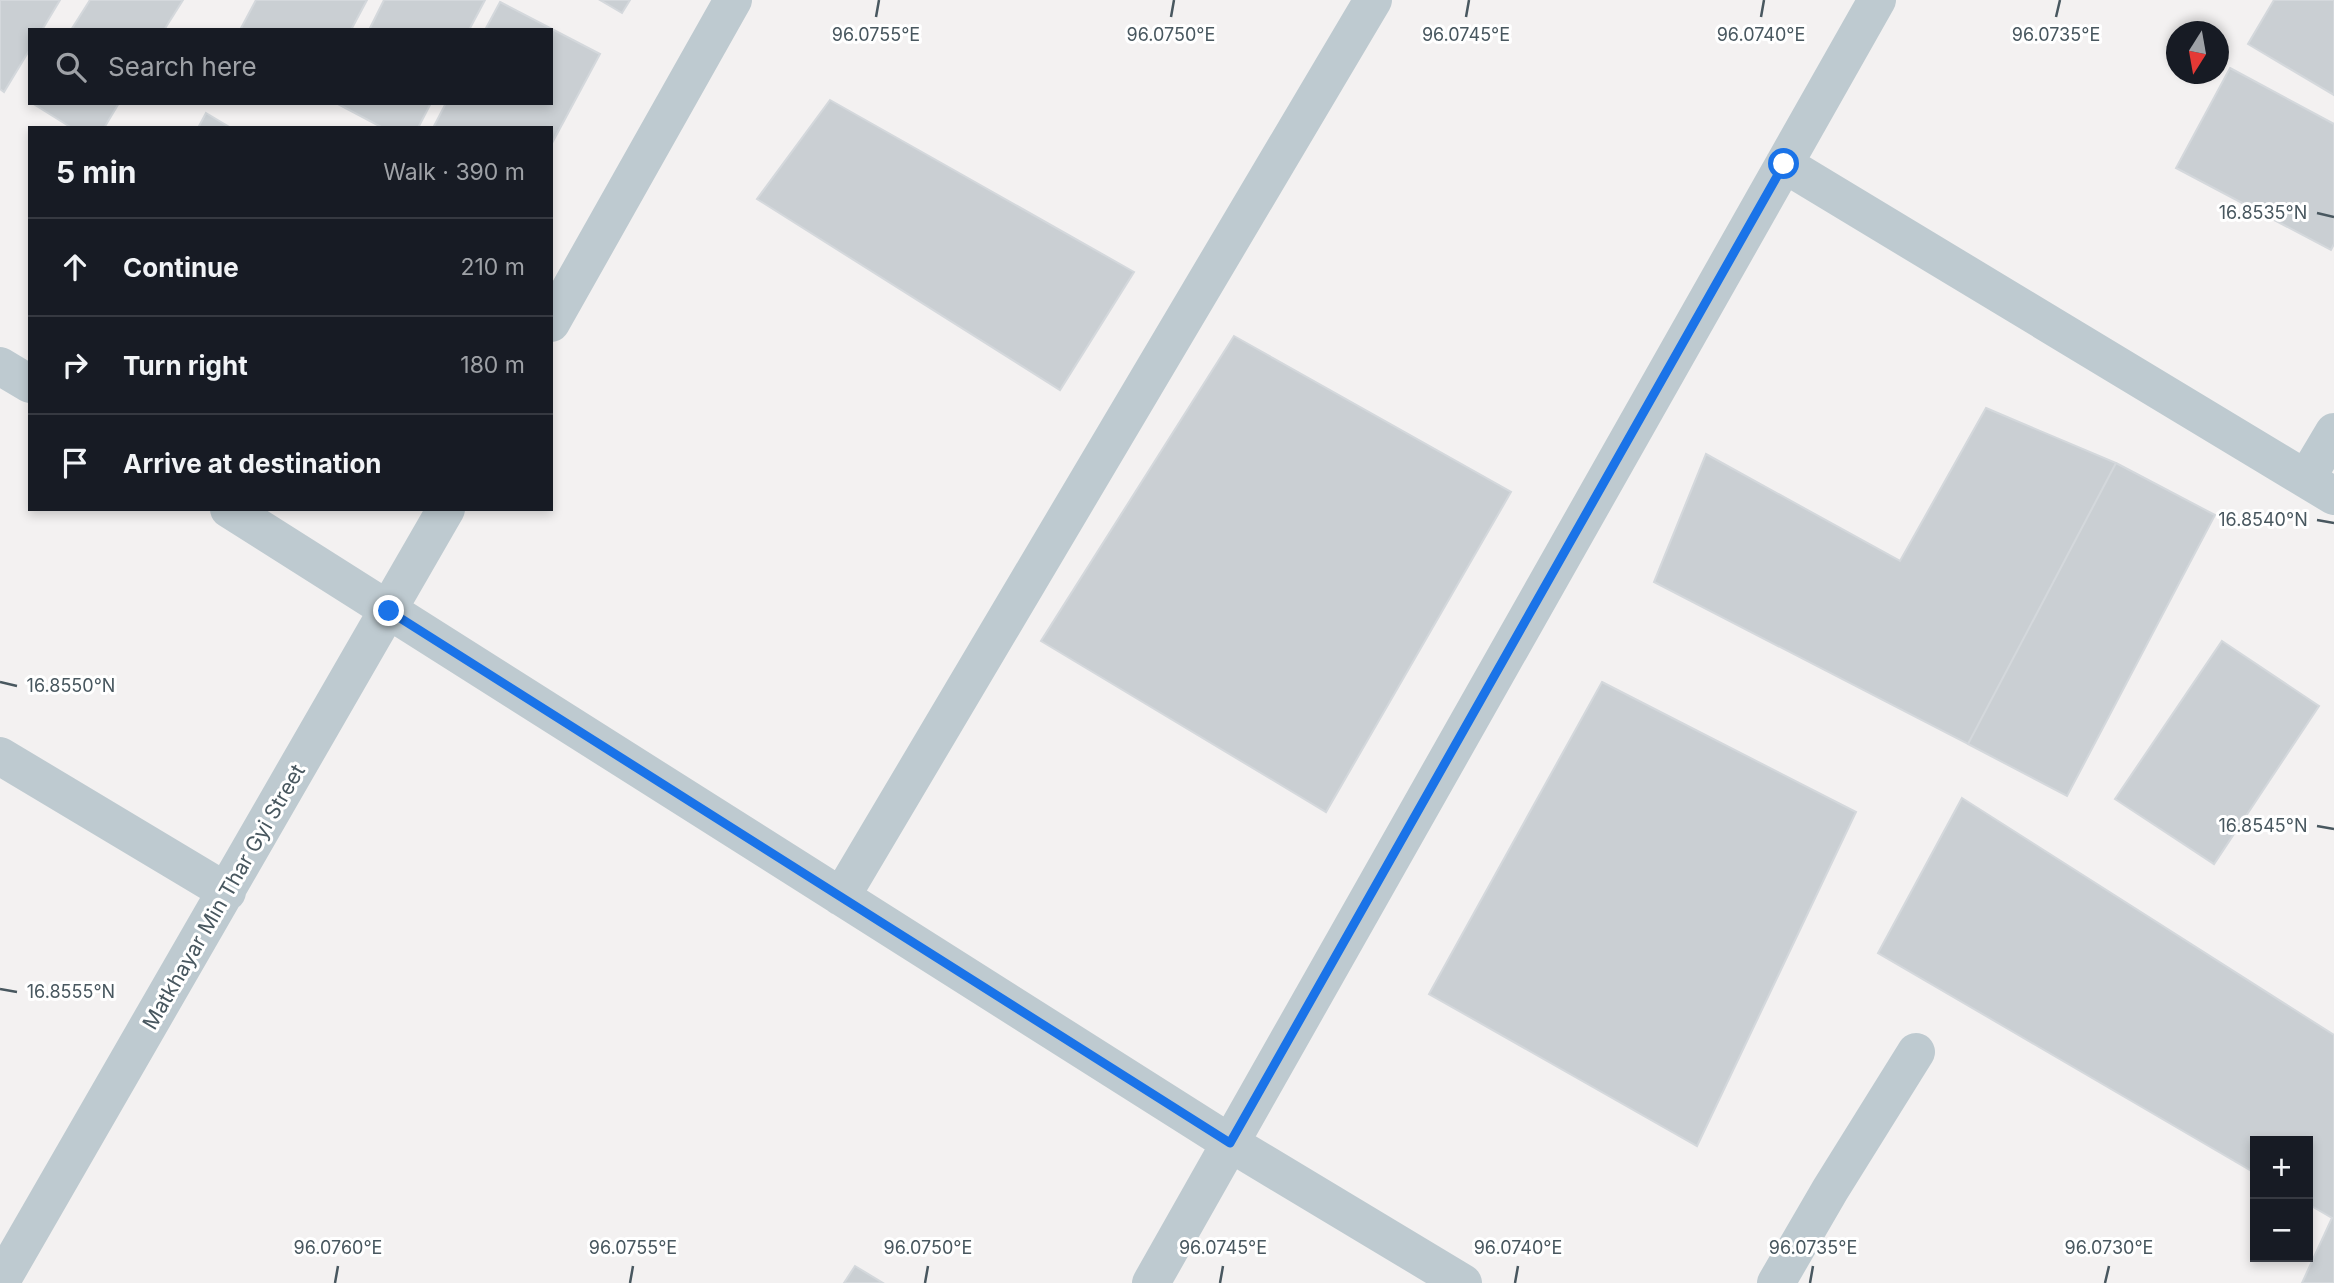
<!DOCTYPE html>
<html lang="en">
<head>
<meta charset="utf-8">
<style>
  :root { --surface:#171b24; --page:#242831; --text:#f1f3f6; --muted:#9ea1a6; --line:#363941 }
  body { margin:0; font-family:Inter,sans-serif; background:var(--page); color:var(--text) }
  .controls { position:absolute; right:21px; bottom:21px; display:grid; overflow:hidden; border-radius:0px; box-shadow:0 4px 10px #0003 }
  .controls button { width:63px; height:63px; display:grid; place-items:center; padding:0; border:0; border-bottom:2px solid var(--line); background:var(--surface); color:var(--text); font:35px sans-serif }
  .compass { position:absolute; left:2166px; top:21px; width:63px; height:63px; border-radius:50%; background:var(--surface); box-shadow:0 4px 10px #0003; rotate:191deg }
  .stop { position:absolute; width:21px; height:21px; margin:-16px; border:5px solid #1a73e8; border-radius:50%; background:#fff }
  .stop.end { background:#1a73e8; border-color:#fff; box-shadow:0 2px 7px #0008 }
  .list { margin:0; padding:0; list-style:none }
  h2 { display:flex; justify-content:space-between; align-items:center; height:91px; margin:0; padding:0 28px; font-size:30px }
  h2 small { font-size:23px; font-weight:400; color:var(--muted) }
  .list li { display:grid; grid-template-columns:46px 1fr auto; gap:21px; align-items:center; box-sizing:border-box; height:98px; padding:0 28px; border-top:2px solid var(--line) }
  .list b { display:block; font-size:26px; white-space:nowrap }
  .list em { font-size:23px; font-style:normal; color:var(--muted) }
  .icon { flex:none; width:38px; height:38px; fill:none; stroke:currentColor; stroke-width:2; stroke-linecap:round; stroke-linejoin:round }
  .map { position:relative; flex:none; width:2334px; height:1283px; overflow:hidden }
  .search { position:absolute; background:var(--surface); box-shadow:0 4px 10px #0003; left:28px; top:28px; width:525px; height:77px; display:flex; align-items:center; gap:18px; box-sizing:border-box; padding:0 24px; border-radius:0px; color:var(--muted); font-size:26px }
  .panel { position:absolute; background:var(--surface); box-shadow:0 4px 10px #0003; left:28px; top:126px; width:525px; height:385px; border-radius:0px }
  .map>svg:first-child { display:block }
  .building { fill:#cacfd3; stroke:#d4d8dc; stroke-width:2 }
  .lines { fill:none; stroke-linecap:round; stroke-linejoin:round }
  .minor { stroke:#becad0; stroke-width:38 }
  .route { stroke:#1a73e8; stroke-width:9 }
  .ticks { fill:none; stroke:#48575f; stroke-width:2.5 }
  .labels { text-anchor:middle; stroke-width:6; stroke-linejoin:round; paint-order:stroke }
  .street-label { font-size:21px; fill:#48575f; stroke:#fff }
  .ticks-label { font-size:18px; text-anchor:middle; fill:#48575f; stroke:#fff; stroke-width:6; stroke-linejoin:round; paint-order:stroke }
</style>
</head>
<body>
<div class="map">
<svg width="2334" height="1283" viewBox="0 0 2334 1283">
  <rect width="100%" height="100%" fill="#f3f1f1"/>
  <path class="building" d="M0,0h60l-18,30h-12v19l-26,43 -4,-3z
    M90,0h93l-19,30h-93z
    M256,0h111l-16,30h-111z
    M384,0h101l-16,30h-100z
    M600,0h30l-8,13z
    M2274,0h60v95l-86,-51z
    M500,2l100,52 -49,91v-17h-118l13,-25h105v-73h-66z
    M2230,68l104,56v120l-3,6 -155,-82z
    M830,100l304,172 -74,118 -303,-191z
    M32,103h87l-15,25h-32z
    M336,103h95l-13,25h-35z
    M206,113l25,15h-33z
    M1234,336l277,156 -185,320 -285,-171z
    M1986,408l130,55 -148,281 -314,-162 52,-128 194,107z
    M2116,463l99,52 -148,281 -99,-52z
    M2222,641l97,65 -105,158 -99,-65z
    M1602,682l254,130 -159,334 -268,-152z
    M1962,798l372,237v248h-32l30,-65 -24,-14v-63h-53v32l-377,-220z
    M855,1266l28,17h-39z"/>
  <g class="lines">
    <path class="minor" d="M1784,164l550,332
      M551,323l182,-323
      M0,366l30,18
      M2306,479l28,-47
      M229,509l1001,634 233,140
      M0,756l227,136
      M841,897l532,-897
      M0,1283l446,-774
      M1151,1283l726,-1283
      M1776,1283l54,-93 86,-138"/>
  </g>
  <g class="lines">
    <path class="route" d="M389,611l841,532 554,-979"/>
  </g>
  <path class="ticks" d="M876,17l3,-17M1171,17l3,-17M1466,17l3,-17M1761,17l3,-17M2056,17l4,-17M2317,213l17,4M2317,520l17,3M0,682l17,4M2317,826l17,3M0,989l17,3M335,1283l3,-17M630,1283l3,-17M925,1283l3,-17M1220,1283l3,-17M1515,1283l3,-17M1810,1283l3,-17M2105,1283l4,-17"/>
  <g class="labels">
    <g class="street-label">
      <text transform="translate(224 897) rotate(-60)" y="7">Matkhayar Min Thar Gyi Street</text>
    </g>
  </g>
  <g class="ticks-label">
    <text x="876" y="41">96.0755°E</text>
    <text x="1171" y="41">96.0750°E</text>
    <text x="1466" y="41">96.0745°E</text>
    <text x="1761" y="41">96.0740°E</text>
    <text x="2056" y="41">96.0735°E</text>
    <text x="2263" y="219">16.8535°N</text>
    <text x="2263" y="526">16.8540°N</text>
    <text x="71" y="692">16.8550°N</text>
    <text x="2263" y="832">16.8545°N</text>
    <text x="71" y="998">16.8555°N</text>
    <text x="338" y="1254">96.0760°E</text>
    <text x="633" y="1254">96.0755°E</text>
    <text x="928" y="1254">96.0750°E</text>
    <text x="1223" y="1254">96.0745°E</text>
    <text x="1518" y="1254">96.0740°E</text>
    <text x="1813" y="1254">96.0735°E</text>
    <text x="2109" y="1254">96.0730°E</text>
  </g>
</svg>
<div class="controls">
<button>+</button>
<button>−</button>
</div>
<svg class="compass" viewBox="-18 -18 36 36"><path d="M0-13l5 13h-10z" fill="#e53935"/><path d="M0 13l5-13h-10z" fill="#9ea1a6"/></svg>
<div class="stop" style="left:1784px;top:164px"></div>
<div class="stop end" style="left:389px;top:611px"></div>
<div class="search"><svg class="icon" aria-label="search" viewBox="0 0 24 24"><circle cx="10" cy="10" r="6"/><path d="M15 15l6 6"/></svg>Search here</div>
<section class="panel">
<h2>5 min<small>Walk · 390 m</small></h2>
<ul class="list">
<li><svg class="icon" aria-label="ahead" viewBox="0 0 24 24"><path d="M12 20V5M6 11l6-6 6 6"/></svg><div><b>Continue</b></div><em>210 m</em></li>
<li><svg class="icon" aria-label="right" viewBox="0 0 24 24"><path d="M7 20v-9h11M14 6l5 5-5 5"/></svg><div><b>Turn right</b></div><em>180 m</em></li>
<li><svg class="icon" aria-label="arrive" viewBox="0 0 24 24"><path d="M6 21V4h12l-3 4 3 4H6"/></svg><div><b>Arrive at destination</b></div></li>
</ul>
</section>
</div>
</body>
</html>
